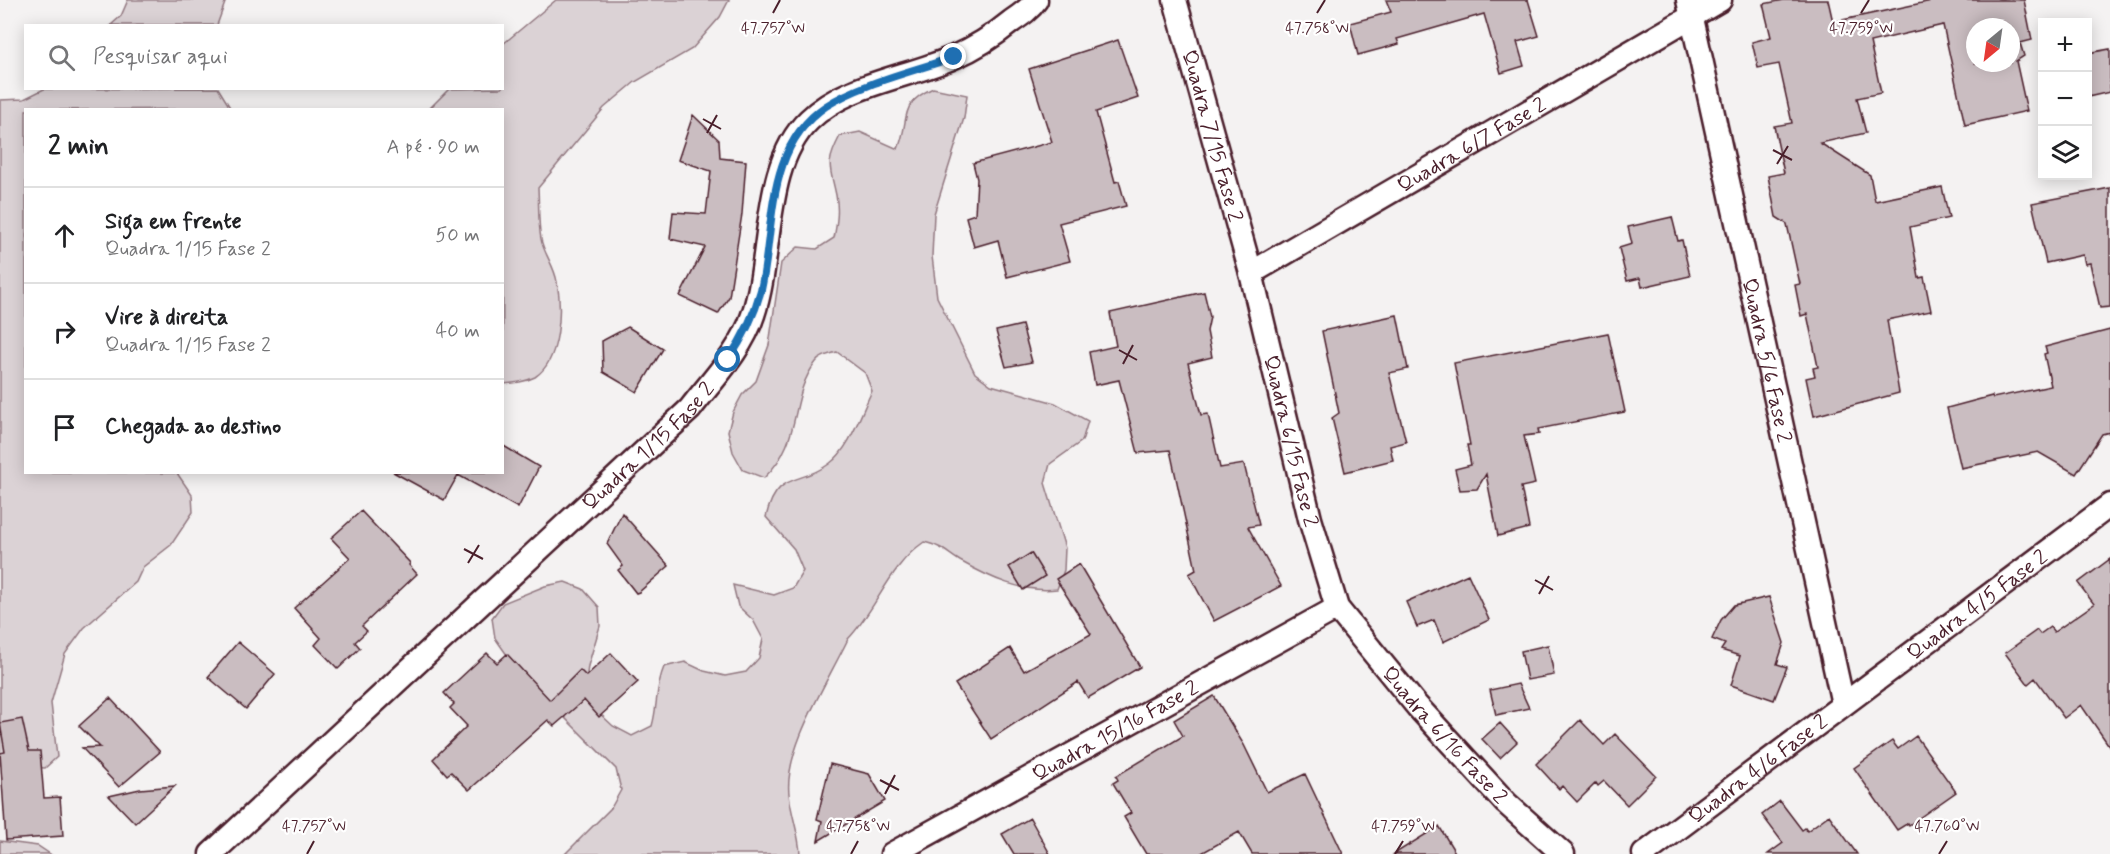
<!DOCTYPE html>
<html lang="pt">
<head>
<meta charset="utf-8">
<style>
  :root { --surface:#fff; --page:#f6f6f6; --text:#202124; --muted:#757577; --line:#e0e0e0 }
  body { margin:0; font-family:Mynerve,sans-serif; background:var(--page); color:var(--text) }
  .controls { position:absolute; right:18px; top:18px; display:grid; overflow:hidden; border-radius:0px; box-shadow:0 3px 15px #0003 }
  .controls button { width:54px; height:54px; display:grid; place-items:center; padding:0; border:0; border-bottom:2px solid var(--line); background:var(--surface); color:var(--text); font:30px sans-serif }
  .compass { position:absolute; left:1966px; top:18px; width:54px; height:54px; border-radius:50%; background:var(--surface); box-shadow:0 3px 15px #0003; rotate:209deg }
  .stop { position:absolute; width:18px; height:18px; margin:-14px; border:4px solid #1f6fb2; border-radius:50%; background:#fff }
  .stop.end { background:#1f6fb2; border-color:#fff; box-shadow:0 2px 6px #0008 }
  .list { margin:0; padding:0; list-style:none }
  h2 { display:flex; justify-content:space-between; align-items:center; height:78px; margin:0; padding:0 24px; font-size:26px }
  h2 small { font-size:20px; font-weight:400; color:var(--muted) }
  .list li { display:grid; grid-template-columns:39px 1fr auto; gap:18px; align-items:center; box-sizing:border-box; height:96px; padding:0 24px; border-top:2px solid var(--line) }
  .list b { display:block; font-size:22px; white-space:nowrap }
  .list p { margin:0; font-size:20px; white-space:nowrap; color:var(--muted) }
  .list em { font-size:20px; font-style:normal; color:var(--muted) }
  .icon { flex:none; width:33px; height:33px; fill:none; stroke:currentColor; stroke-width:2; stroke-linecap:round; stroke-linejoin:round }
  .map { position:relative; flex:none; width:2110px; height:854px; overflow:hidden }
  .search { position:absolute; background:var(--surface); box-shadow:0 3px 15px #0003; left:24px; top:24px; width:480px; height:66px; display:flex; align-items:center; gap:15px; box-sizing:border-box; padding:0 21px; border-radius:0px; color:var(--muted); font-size:22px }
  .panel { position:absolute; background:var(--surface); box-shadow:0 3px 15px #0003; left:24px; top:108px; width:480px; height:366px; border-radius:0px }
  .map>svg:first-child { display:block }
  .green { fill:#dbd2d5; stroke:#927880; stroke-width:1.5 }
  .building { fill:#cabdc1; stroke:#4a1f2b; stroke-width:1.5; fill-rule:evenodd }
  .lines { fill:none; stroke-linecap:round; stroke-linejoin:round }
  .minor-casing { stroke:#4a1f2b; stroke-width:27 }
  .minor { stroke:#fff; stroke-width:22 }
  .route { stroke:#1f6fb2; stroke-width:8 }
  .ticks { fill:none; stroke:#4a1f2b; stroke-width:2 }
  .labels { text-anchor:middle; stroke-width:4.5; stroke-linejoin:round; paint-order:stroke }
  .street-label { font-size:21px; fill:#4a1f2b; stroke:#fff }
  .ticks-label { font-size:15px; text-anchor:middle; fill:#4a1f2b; stroke:#fff; stroke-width:4.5; stroke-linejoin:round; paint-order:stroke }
</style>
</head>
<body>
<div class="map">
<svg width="2110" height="854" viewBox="0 0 2110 854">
  <rect width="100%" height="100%" fill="#f4f2f2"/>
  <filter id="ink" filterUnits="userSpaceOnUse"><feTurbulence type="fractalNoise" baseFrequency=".0167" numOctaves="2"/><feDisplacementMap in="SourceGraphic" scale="12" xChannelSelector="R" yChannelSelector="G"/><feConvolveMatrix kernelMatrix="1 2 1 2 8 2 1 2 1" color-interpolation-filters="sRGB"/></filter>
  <g filter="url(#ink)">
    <path class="green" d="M128,0h98l-9,25h-106l10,-9z
      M556,0h173l-9,17 -28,32 -57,33 -31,26 -66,80c1,16 0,35 3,51 2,13 14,28 16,43 5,27 4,78 -22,95 -10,5 -20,6 -32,7l-1,-274 -73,-1 20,-20 53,-1 1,-44z
      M218,88l13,21 -205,1v362l151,1 15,22 1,17 -22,33 -28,22 -7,15 -52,46 -19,26 -14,49 6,54 -12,11 -45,-3v-665l24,-1 20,-10z
      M933,88l34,7 -3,23 -30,96 -2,42 5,41 38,76 16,12 64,18 33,18 -6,20 -32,23 -5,19 20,65 -1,22 -7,19c-35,4 -67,-11 -97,-28 -16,-10 -16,-14 -36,-19 -35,24 -47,67 -76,97 -20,42 -64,110 -59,155 2,21 10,39 11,60h-235l46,-46 10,-18 -5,-21 -97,-97 -24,-34 -3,-20 11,-15 42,-17 20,-4 18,7 16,18 1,19 -12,40 -3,23 9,19 19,18 19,10 20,-10c6,-21 3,-38 12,-59l21,-5 19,9 21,5 21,-4 13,-14 4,-19 -10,-19 -15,-14 -5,-21 41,10 19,-7 10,-17 -9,-22 -28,-32c11,-47 33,-31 63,-53 21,-15 32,-51 43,-73l-7,-18 -28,-21c-7,2 -17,4 -21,10 -28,36 -12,78 -52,116l-21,-8 -10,-18 -5,-21 5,-19 9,-17 14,-14 13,-36 12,-82 17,-16 19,2 17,-11c3,-15 5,-28 2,-43 -6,-29 -11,-30 4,-59l20,-4 38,17c13,-32 -1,-44 35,-61z
      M0,841l38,5 12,8h-50z"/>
    <path class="building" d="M1386,0h142l11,36 -22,6 7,24 -23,7 -17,-59 -87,25 2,5 -41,11 -8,-32 41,-11z
      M1784,0h44l5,22 103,-22h88l8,40 -12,3 4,13 -8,5 11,50 -62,14 -22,-100 -73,17 11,51 -24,5 9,35 -46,10 50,32 5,26 67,-14 7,31 -39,9 9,51 5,-1 7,34 -44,9 12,73 -85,23 -8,-38 9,-2 -2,-8 5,-1 -11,-53 -6,2 -6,-31 5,-1 -13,-60 -11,-7 -8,-41 16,-3 -10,-47 18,-3 -13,-59 -21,4 -6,-26 19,-5 -8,-33zM1975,27h36v36h-36z
      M1118,40l20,58 -42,14 19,70 4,-1 7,25 -67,17 11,38 -63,16 -9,-37 -24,7 -8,-30 9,-3 2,-35 -4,-16 79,-21 -23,-73z
      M2110,49v43l-22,5v-44z
      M693,115l26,25 1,18 26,3 -4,53 -13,83 -11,17 -38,-18 25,-49 -35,-8 3,-27 33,2 5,-43 -33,-11z
      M2110,188v119l-10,1 -10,-45 -5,1 -2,-9 -37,8 -14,-60z
      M1672,217l6,24 4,-1 8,36 -48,11 -2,-9 -13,3 -8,-33 13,-4 -4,-17z
      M1204,292l6,25 -3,14 5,26 -24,6 13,52 7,-1 12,54 24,-4 15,61 -11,2 33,59 -67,35 -25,-47 7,-4 -26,-120 -32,3 -19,-73 -24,5 -6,-33 27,-6 -6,-33z
      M1397,315l11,54 -19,4 17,69 -16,4 3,14 -48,12 -13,-54 7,-5 -17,-82z
      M1022,325l10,37 -26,5 -10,-36z
      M628,327l35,22 -26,43 -34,-20 -1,-31z
      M2110,330v102l-8,2 -26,40 -38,-22 -77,16 -14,-60 45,-12 1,2 58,-12 -7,-32 3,-1 -2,-6z
      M1608,333l17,79 -87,17 1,5 -15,2 11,48 -14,3 8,41 -31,8 -12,-62 -9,15 -17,1 -5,-21 16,-4 -4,-20h3l-16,-82z
      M502,445l37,22 -21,41 -60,-33 -14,25 -51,-28h109z
      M361,511l49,52 -1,2 8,9 -55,52 5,5 -12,11 5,6 -22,21 -23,-24 6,-7 -27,-30 56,-50 -19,-20z
      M622,513l47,53 -30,26 -3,1 -18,-23 5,-4 -16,-22z
      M1031,553l14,23 -22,14 -14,-23z
      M2110,559v188l-29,-42 -17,13 -29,-40 -7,6 -23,-31 32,-23 3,4 10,-7 4,5 40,-28 -16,-21z
      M1079,564l61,103 -52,31 -10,-16 -87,57 -36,-55 55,-36 14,23 67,-37 -35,-55z
      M1468,574l21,46 -46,22 -9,-22 -17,7 -11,-25z
      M1769,597l15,46 -7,21 10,3 -13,33 -43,-15 9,-29 -19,-6 4,-6 -13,-5 9,-19 13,-15z
      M238,642l37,32 -29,35 -38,-32z
      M1548,645l6,30 -27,5 -6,-29z
      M487,653l10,10 10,-9 43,46 30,-30 6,6 25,-23 27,29 -39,35 -15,-17 -30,26 -6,-6 -79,70 -18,-18 -4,3 -14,-16 34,-33 -17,-18 4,-4 -10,-11z
      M1518,684l11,24 -33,7 -6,-25z
      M1214,696l30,49 23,47 38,-18 38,80h-91l-13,-22 -39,22h-54l-22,-37 7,-4 -18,-30 5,-3 -2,-4 67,-40 -9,-16z
      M110,698l50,54 -41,35 -37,-39 18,-1 -21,-21z
      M22,719l7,32h11l4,47 16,-1 3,39 -57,4 -6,-87 5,-1 -5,-29z
      M1580,720l24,25 11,-11 41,42 -29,29 -23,-24 -6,5 -2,-3 -19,19 -15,-16 -3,3 -23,-25z
      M1500,723l17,19 -17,16 -18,-19z
      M1916,736l40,56 -47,33 -1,-2 -11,7 -43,-62 38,-27 6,8z
      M830,764l39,10 16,27 -67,40 4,-20 -5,-2z
      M175,786l-40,37 -26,-27 31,-7z
      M1780,801l22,29 3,-2 2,3 22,-16 28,39h-89l15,-11 -21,-28z
      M1030,818l20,36h-36l-12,-20z
      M1439,826l17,28h-62z"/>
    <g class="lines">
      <defs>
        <g id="minor">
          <path id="s1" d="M1175,0l76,273 59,246 27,89 80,98 89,97 57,51"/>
          <path id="s2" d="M1688,0l155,704"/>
          <path id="s3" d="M1251,273l469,-273"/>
          <path id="s4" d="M211,854l479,-445c22,-29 52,-59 63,-94 20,-59 9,-150 56,-195 38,-37 98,-42 145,-63 21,-9 41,-22 58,-36 9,-6 18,-12 24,-21"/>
          <path id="s5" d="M892,854l445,-246"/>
          <path id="s6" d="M1644,854l466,-349"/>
        </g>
      </defs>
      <use href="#minor" class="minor-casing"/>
      <use href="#minor" class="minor"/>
    </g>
  </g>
  <g class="lines" filter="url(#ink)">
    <path class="route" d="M728,360c16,-23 26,-44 33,-70 14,-64 4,-143 65,-184 35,-23 89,-35 128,-49"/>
  </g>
  <path class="ticks" d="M773,13l7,-13M1317,13l8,-13M1861,13l8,-13M703,119l18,10M707,133l10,-18M1773,150l19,10M1777,164l11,-18M1119,350l18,10M1123,364l10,-19M464,549l19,10M468,563l11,-18M1535,580l18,10M1539,594l10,-18M880,780l19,10M885,794l10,-19M307,854l7,-13M851,854l7,-13M1395,854l8,-13M1939,854l8,-13"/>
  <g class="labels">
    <g class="street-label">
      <text dy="7" stroke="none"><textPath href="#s1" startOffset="141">Quadra 7/15 Fase 2</textPath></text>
      <text dy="7" stroke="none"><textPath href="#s3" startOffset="255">Quadra 6/7 Fase 2</textPath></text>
      <text dy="7" stroke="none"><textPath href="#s2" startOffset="369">Quadra 5/6 Fase 2</textPath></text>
      <text dy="7" stroke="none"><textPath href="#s1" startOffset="456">Quadra 6/15 Fase 2</textPath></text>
      <text dy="7" stroke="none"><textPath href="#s4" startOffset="598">Quadra 1/15 Fase 2</textPath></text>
      <text dy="7" stroke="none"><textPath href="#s6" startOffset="416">Quadra 4/5 Fase 2</textPath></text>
      <text dy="7" stroke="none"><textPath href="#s5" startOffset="255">Quadra 15/16 Fase 2</textPath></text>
      <text dy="7" stroke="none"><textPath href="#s1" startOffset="796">Quadra 6/16 Fase 2</textPath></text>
      <text dy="7" stroke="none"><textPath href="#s6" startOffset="142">Quadra 4/6 Fase 2</textPath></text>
    </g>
  </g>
  <g class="ticks-label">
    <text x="773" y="33">47.757°W</text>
    <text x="1317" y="33">47.758°W</text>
    <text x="1861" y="33">47.759°W</text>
    <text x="314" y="831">47.757°W</text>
    <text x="858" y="831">47.758°W</text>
    <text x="1403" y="831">47.759°W</text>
    <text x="1947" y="831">47.760°W</text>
  </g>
</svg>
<div class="controls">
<button>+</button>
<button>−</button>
<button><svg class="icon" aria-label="layers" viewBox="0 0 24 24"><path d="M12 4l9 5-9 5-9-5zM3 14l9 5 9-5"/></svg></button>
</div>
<svg class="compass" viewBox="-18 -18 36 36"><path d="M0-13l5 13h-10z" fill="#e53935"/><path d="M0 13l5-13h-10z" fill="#757577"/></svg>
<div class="stop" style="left:728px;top:360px"></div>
<div class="stop end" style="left:954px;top:57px"></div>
<div class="search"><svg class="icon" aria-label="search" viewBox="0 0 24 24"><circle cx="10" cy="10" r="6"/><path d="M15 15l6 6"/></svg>Pesquisar aqui</div>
<section class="panel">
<h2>2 min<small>A pé · 90 m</small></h2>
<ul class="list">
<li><svg class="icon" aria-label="ahead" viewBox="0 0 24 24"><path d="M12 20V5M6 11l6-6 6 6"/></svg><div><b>Siga em frente</b><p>Quadra 1/15 Fase 2</p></div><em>50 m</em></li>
<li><svg class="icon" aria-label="right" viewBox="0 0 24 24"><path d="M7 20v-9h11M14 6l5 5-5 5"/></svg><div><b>Vire à direita</b><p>Quadra 1/15 Fase 2</p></div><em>40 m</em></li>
<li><svg class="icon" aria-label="arrive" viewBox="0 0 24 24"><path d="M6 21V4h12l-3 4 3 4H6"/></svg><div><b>Chegada ao destino</b></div></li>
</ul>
</section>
</div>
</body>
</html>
